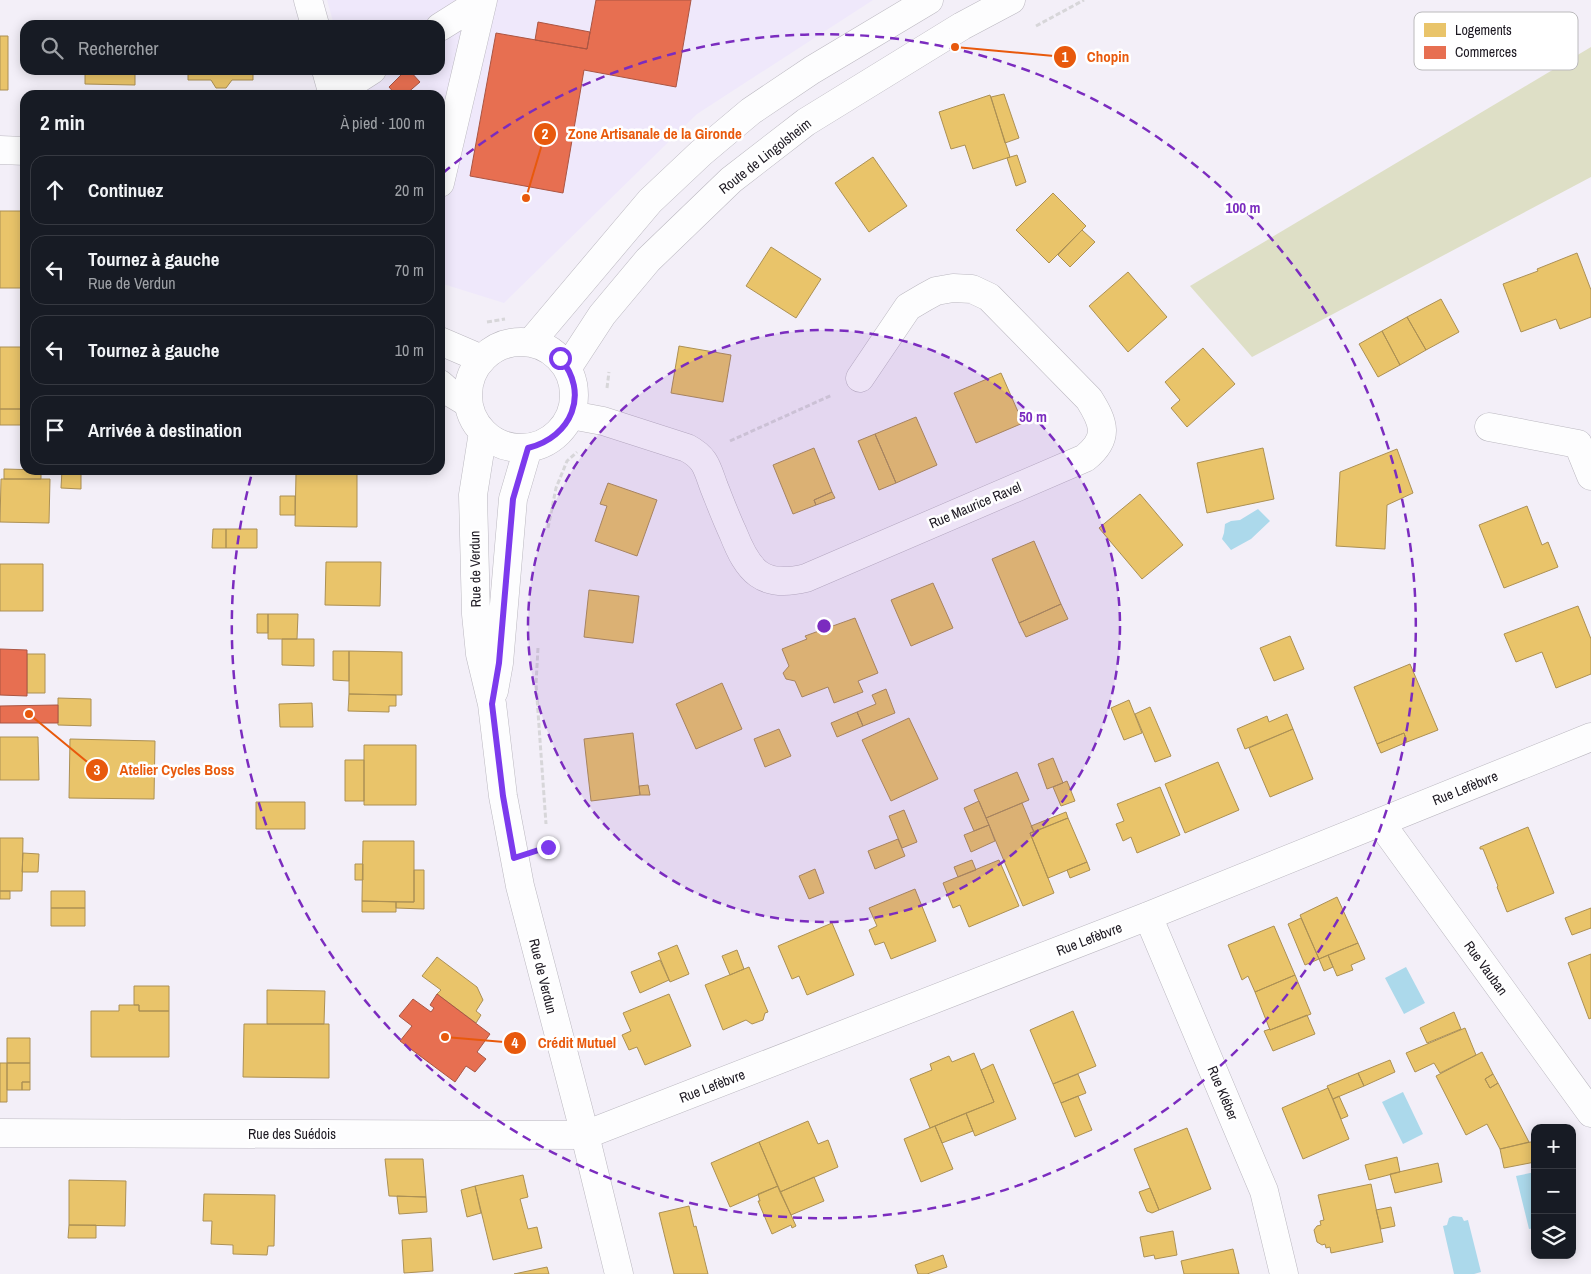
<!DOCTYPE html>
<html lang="fr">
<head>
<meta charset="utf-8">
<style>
  :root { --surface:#171b24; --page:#20242c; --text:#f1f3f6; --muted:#9ea1a6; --line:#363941 }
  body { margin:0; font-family:"Archivo Narrow",sans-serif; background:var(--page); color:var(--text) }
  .controls { position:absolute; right:15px; bottom:15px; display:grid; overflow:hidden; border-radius:10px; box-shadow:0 2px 12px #0003 }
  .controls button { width:45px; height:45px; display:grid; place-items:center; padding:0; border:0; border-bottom:1px solid var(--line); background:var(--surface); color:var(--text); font:25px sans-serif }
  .stop { position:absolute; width:15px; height:15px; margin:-11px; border:4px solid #7c3aed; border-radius:50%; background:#fff }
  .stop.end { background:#7c3aed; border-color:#fff; box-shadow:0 1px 5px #0008 }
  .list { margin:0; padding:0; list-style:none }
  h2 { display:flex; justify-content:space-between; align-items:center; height:65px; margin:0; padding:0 20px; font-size:21px }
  h2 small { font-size:16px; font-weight:400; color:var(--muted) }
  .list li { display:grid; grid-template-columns:32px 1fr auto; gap:15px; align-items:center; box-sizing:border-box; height:70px; margin:0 10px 10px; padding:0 10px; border:1px solid var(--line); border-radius:15px }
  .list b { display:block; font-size:19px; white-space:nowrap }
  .list p { margin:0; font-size:16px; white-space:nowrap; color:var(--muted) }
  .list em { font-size:16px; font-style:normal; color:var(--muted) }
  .icon { flex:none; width:28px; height:28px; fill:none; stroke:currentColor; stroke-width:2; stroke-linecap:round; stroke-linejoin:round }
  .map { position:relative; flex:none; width:1591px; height:1274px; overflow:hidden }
  .search { position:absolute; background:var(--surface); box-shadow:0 2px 12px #0003; left:20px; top:20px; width:425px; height:55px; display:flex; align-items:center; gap:12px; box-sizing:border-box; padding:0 18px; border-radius:15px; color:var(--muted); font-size:19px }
  .panel { position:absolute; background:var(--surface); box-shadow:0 2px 12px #0003; left:20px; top:90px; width:425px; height:385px; border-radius:15px }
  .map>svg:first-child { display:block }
  .built { fill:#efe8fb }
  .green { fill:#dedfc6 }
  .water { fill:#acd9eb }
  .homes { fill:#e9c46a; stroke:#ac9054 }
  .shops { fill:#e76f51; stroke:#aa5543 }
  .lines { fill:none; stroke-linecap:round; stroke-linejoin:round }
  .minor-casing { stroke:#bbb8c0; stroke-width:29 }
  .major-casing { stroke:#bbb8c0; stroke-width:29 }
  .path { stroke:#d7d6d9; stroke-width:3; stroke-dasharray:5 2.5; stroke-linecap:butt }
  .minor { stroke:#fdfdfe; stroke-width:28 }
  .major { stroke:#fdfdfe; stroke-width:28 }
  .route { stroke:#7c3aed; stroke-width:6 }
  .ring { fill:none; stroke:#7b2cbf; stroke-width:2.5; stroke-dasharray:9 6 }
  .labels { text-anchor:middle; stroke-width:5; stroke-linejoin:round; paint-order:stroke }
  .street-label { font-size:14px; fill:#1c1821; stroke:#fff }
  .key { fill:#fff; stroke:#bbbabc; stroke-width:1 }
  .key-label { font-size:14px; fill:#1c1821 }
  .centre { fill:#7b2cbf; stroke:#fff; stroke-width:2.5 }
  .ring-label { font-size:15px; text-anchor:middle; font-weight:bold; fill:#7b2cbf; stroke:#fff; stroke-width:5; stroke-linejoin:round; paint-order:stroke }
  .leader { fill:none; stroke:#e8590c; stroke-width:2 }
  .callout-dot { fill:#e8590c; stroke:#fff; stroke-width:2 }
  .mark-label { font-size:15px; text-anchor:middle; font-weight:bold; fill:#fff }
  .callout-label { font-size:15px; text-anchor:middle; font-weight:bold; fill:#e8590c; stroke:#fff; stroke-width:5; stroke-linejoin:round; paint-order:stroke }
</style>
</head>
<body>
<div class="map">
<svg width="1591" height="1274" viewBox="0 0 1591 1274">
  <rect width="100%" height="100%" fill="#f3eff8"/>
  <path class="built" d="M327,0h546l-176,114 -193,189 -64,-20v-188h-87l-7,-25h94v-45h-106z"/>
  <path class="green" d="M1591,47v130l-339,180 -62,-71z"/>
  <path class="water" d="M1258,509l12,12 -19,18 -20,11 -9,-11 2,-6 1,-9 6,-3 9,-1z
    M1406,967l19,36 -21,11 -19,-36z
    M1403,1092l20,42 -20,10 -21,-42z
    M1535,1172v56l-6,1 -13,-53z
    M1453,1216l9,1 2,4 4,-1 13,52 -7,2h-20l-11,-48 4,-1 2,-7z"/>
  <path class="homes" d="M0,36h8v54h-8z
    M85,70h50v15l-50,-1z
    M188,70h65v10h-21l-6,8h-10l-5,-8h-23z
    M1004,94l15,44 -14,5 -14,-46z
    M990,95l20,62 -37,12 -8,-24 -14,4 -12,-37z
    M1017,155l9,27 -10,4 -9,-28z
    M873,157l34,49 -38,26 -34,-49z
    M1053,193l33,33 -37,37 -33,-33z
    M0,211h25v77h-25z
    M1082,230l13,12 -25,25 -12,-12z
    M771,247l50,32 -25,39 -50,-32z
    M1577,253l14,37v27l-31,12 -4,-10 -35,13 -18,-48 35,-13 -1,-2z
    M1128,272l39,45 -39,35 -39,-46z
    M1441,299l18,33 -33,18 -19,-33z
    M1407,317l19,33 -26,15 -18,-34z
    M1382,331l18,34 -22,12 -19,-33z
    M679,346l52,9 -8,47 -52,-9z
    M0,347h25v62h-25z
    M1203,348l32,36 -48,43 -16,-19 9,-8 -15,-18z
    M1001,373l22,50 -47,20 -22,-50z
    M0,409h25v16h-25z
    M916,417l21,48 -41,18 -21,-49z
    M875,434l21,49 -17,7 -21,-49z
    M814,448l18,44 -18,8 2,5 -23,9 -20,-49z
    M1263,448l11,51 -67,14 -10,-50z
    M1397,449l16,44 -26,12 -2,44 -49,-3 4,-74z
    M4,469l37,1v9h-37z
    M62,470h19v19l-20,-1z
    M296,473l61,1v53l-62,-1z
    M1,479h49l-1,44 -49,-1z
    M608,483l49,17 -20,56 -42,-15 12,-35 -7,-2z
    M832,492l3,6 -19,7 -2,-5z
    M1140,494l43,51 -41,34 -43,-51z
    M280,496h15v19h-15z
    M1527,506l15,39 6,-3 10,25 -54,21 -25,-63z
    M213,529h13v19h-14z
    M226,529h31v19h-31z
    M1034,541l27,63 -42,19 -27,-64z
    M326,562h55l-1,44 -55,-1z
    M0,564h43v47h-43z
    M933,583l20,45 -42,18 -20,-46z
    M589,590l50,6 -6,47 -49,-6z
    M1061,604l7,15 -42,18 -7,-14z
    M1578,606l13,33v35l-35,14 -14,-36 -26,10 -12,-28z
    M257,614h11v19h-11z
    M268,614h30l-1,25h-29z
    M855,618l23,55 -20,8 5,11 -29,11 -6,-16 -26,10 -7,-16 -9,-2 -3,-6 6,-7 -7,-17 25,-10 -2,-3z
    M1290,636l14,33 -30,12 -14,-33z
    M282,639h32v27l-32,-1z
    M333,651h16v30l-16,-1z
    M349,651l53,1v43l-53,-1z
    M27,654h18v39h-18z
    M1410,664l28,66 -31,12 -3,-9 -27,11 -23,-57z
    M722,683l20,46 -46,20 -20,-45z
    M886,689l9,24 -32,13 -6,-14 19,-8 -4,-9z
    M349,694l47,1v11h-7v6l-41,-1z
    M58,698l33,1v27l-33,-1z
    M1129,700l13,33 -18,7 -13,-32z
    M312,703l1,24h-33l-1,-23z
    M1150,707l21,49 -16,6 -20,-48z
    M857,712l6,14 -26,11 -6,-14z
    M1287,714l6,15 -48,20 -8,-20 30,-13 2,6z
    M909,718l29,61 -47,22 -29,-61z
    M779,729l12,27 -26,11 -11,-28z
    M1293,729l20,50 -43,18 -21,-49z
    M633,733l7,62 -49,6 -7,-62z
    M1404,733l3,9 -26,11 -4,-9z
    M0,737h38l1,43h-39z
    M70,739l85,2 -1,58 -85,-1z
    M364,745h52v60h-52z
    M1053,758l10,25 -16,6 -9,-25z
    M345,760h19v41h-19z
    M1218,762l21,48 -54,23 -20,-49z
    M1017,772l12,28 -43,18 -12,-28z
    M1067,781l8,20 -14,5 -8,-19z
    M648,785l2,10h-10l-1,-9z
    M1160,787l20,48 -43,18 -6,-16 -8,4 -7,-17 8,-3 -7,-17z
    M979,801l10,24 -15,6 -10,-23z
    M256,802h49v27h-49z
    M1022,803l12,29 -4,1 24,60 -31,13 -37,-88z
    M904,810l13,32 -15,6 -13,-32z
    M1066,812l2,6 -34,14 -3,-6z
    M1068,818l19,44 -39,16 -18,-45z
    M989,825l6,16 -24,11 -7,-17z
    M1528,827l26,66 -47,19 -10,-25 1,-1 -15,-37h-3v-2z
    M0,838h23l-1,53h-22z
    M898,839l7,17 -30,13 -7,-18z
    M363,841h51v61l-52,-1z
    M23,853l16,1 -1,18h-16z
    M972,860l4,10 -18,7 -4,-10z
    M999,860l20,46 -50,21 -9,-22 -7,3 -10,-25z
    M1087,862l3,8 -20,8 -3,-8z
    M355,864h8v16h-8z
    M815,869l9,24 -15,6 -10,-23z
    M414,870h10v39l-28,-1v-6h18z
    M915,889l21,52 -45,18 -7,-17 -9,3 -6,-15 8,-4 -8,-18z
    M0,891h10v8h-10z
    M51,891h34v17h-34z
    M1337,897l21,46 -39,16 -19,-44z
    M362,901l34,1v10h-34z
    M51,908h34v18h-34z
    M1591,908v20l-19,7 -7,-17z
    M1301,918l18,41 -14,6 -17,-41z
    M832,923l22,52 -47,20 -8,-19 -7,3 -14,-33z
    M1274,926l21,49 -40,17 -7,-16 -6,4 -14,-35z
    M1358,943l7,16 -14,6 2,5 -16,6 -9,-21z
    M677,945l12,29 -19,8 -12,-29z
    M737,950l7,19 -14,6 -8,-19z
    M1591,954v64l-2,1 -21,-56z
    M1328,955l5,12 -9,4 -5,-12z
    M437,957l40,30 6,13 -7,11 5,4 -5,8 -39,-29 4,-4 -19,-14z
    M660,960l9,20 -29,13 -9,-21z
    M749,967l19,45 -3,1 -2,7 -11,4 -6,-4 -23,10 -18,-45z
    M1295,975l16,39 -41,16 -15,-38z
    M134,986h35v25h-30v-6h-5z
    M267,990l58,1 -1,33h-57z
    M669,994l22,52 -46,19 -8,-18 -8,3 -7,-15 9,-4 -8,-18z
    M119,1005h20v6h30v46h-78v-46h28z
    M1073,1011l23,55 -43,18 -23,-54z
    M1454,1012l7,17 -34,14 -7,-15z
    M1307,1015l8,19 -42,17 -9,-20 6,-2v1z
    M244,1024h85v54l-86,-1z
    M1465,1028l11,27 -36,18 -6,-10 -19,9 -9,-19z
    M7,1038h23v25h-23z
    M1482,1052l11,22 -8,5 5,9 8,-5 31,59 -29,7 -13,-25 -21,11 -30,-59z
    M974,1053l20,49 -64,26 -20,-49 22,-9 -2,-6 19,-8 3,6z
    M1390,1060l5,12 -31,14 -6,-13z
    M0,1063h7v39h-7z
    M7,1063h23v19h-8v8h-15z
    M993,1064l23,55 -41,17 -9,-23 28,-11 -13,-32z
    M1358,1073l6,13 -31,13 -6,-13z
    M1078,1074l8,19 -25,10 -8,-19z
    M1493,1074l5,9 -8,5 -5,-9z
    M22,1082h8v8h-8z
    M1328,1088l21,51 -46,20 -21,-51z
    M1078,1096l14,34 -17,7 -14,-34z
    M1339,1096l9,20 -7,3 -8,-20z
    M966,1113l7,18 -31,12 -7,-17z
    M808,1121l10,23 10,-4 10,27 -58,25 -21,-50z
    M935,1126l18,43 -32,13 -17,-43z
    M1187,1128l24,61 -52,21 -25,-61z
    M1535,1141v21l-31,6 -4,-19z
    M759,1142l19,44 -48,21 -19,-44z
    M1397,1157l3,15 -31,8 -4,-15z
    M385,1159h38l3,38 -37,-1z
    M1438,1163l4,19 -47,11 -5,-19z
    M523,1175l5,22 -8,2 8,30 9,-2 5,21 -49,12 -18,-74z
    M814,1177l10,24 -33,14 -11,-23z
    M69,1180l57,1 -1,45 -56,-1z
    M1371,1184l12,58 -52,11 -1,-6 -4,1 -1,-4 -3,1 -5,-3 -3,-12 3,-4 4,-1 -1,-4 4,-1 -6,-25z
    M475,1186l6,27 -14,4 -6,-27z
    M778,1186l18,40 -4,2 -1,-3 -19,9 -14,-33h2l-2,-7z
    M1150,1188l9,22 -7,3 -5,-2 -8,-19z
    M204,1194l71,1 -1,51h-6l-1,9 -34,-1v-9l-22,-1 1,-23h-9z
    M397,1196l29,1 1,15 -28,2z
    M689,1206l5,21 2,-1 12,48h-34l-15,-61z
    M1391,1207l4,19 -14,3 -5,-19z
    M69,1225h27v13h-28z
    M1173,1231l4,24 -22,4 -1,-4 -10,2 -4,-20z
    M431,1238l2,33 -29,2 -2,-33z
    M1233,1249l6,25h-55l-3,-13z
    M943,1255l4,12 -20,7h-9l-3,-9z
    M547,1267l2,7h-35z"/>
  <path class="shops" d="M596,0h95l-15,87 -92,-17 -21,123 -93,-17 26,-143 91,16z
    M538,22l52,10 -3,17 -52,-9z
    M406,70h3l11,12 -15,13h-9l-7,-8z
    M0,649l27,1v46l-27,-1z
    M58,705v18h-58v-17z
    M437,994l53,40 -13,18 9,7 -11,13 -9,-6 -11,16 -55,-41 12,-15 -13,-10 14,-17 18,13 3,-4 -4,-3z"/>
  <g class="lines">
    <defs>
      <path id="minor" d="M308,0l7,25
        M440,27l43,-27
        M326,70l7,25
        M333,95l39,-25
        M0,150l25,1
        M440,183l43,-183
        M440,341l42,18
        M440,384l8,7 20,12
        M571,415l32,6 84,27c19,10 20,20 27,39 6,15 12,31 19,46 15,38 29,56 73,45l279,-120c25,-20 19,-35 4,-59l-100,-102 -17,-8 -19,-1 -17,3 -11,6 -17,10 -48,71
        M1489,427l89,17 13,32
        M1380,822l211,291
        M1148,916l116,275 20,83
        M0,1133l585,2 563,-219 443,-179"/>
      <path id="major" d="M468 395a53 53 0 1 1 106 0a53 53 0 1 1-106 0Z
        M531,342l119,-141 51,-48 50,-42 61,-41 117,-70
        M568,367l34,-52 46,-55 83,-80 75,-58 156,-96 49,-26
        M483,432l-10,63 3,119 4,40 12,50 11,92 17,90 65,249 34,139
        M494,691l5,-28 14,-164 15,-51"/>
    </defs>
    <use href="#minor" class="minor-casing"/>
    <use href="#major" class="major-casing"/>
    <path class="path" d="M1036,26l48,-26
      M487,322l18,-3
      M607,388l2,-16
      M730,441l102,-46
      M548,528l8,-40 11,-27 10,-9
      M538,648l-2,36 10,140"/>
    <use href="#minor" class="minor"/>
    <use href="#major" class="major"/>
  </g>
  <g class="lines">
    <path class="route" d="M548,847l-34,11 -11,-62 -11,-92 7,-41 14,-164 15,-51c44,-11 62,-55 32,-90"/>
  </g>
  <circle cx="824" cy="626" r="296" fill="#7b2cbf" fill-opacity=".12"/>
  <g class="ring">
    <circle cx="824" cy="626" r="296"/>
    <path d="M443 173A592 592 0 1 1 252 473"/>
  </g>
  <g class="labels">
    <g class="street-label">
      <text transform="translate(765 156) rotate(-38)" y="5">Route de Lingolsheim</text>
      <text transform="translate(975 505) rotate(-23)" y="5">Rue Maurice Ravel</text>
      <text transform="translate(475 569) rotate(-91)" y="5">Rue de Verdun</text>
      <text transform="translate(1465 788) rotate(-22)" y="5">Rue Lefèbvre</text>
      <text transform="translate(1089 939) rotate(-21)" y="5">Rue Lefèbvre</text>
      <text transform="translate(1486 968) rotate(54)" y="5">Rue Vauban</text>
      <text transform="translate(543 976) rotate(76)" y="5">Rue de Verdun</text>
      <text transform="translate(712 1086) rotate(-21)" y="5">Rue Lefèbvre</text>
      <text transform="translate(1223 1093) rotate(67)" y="5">Rue Kléber</text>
      <text x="292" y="1139">Rue des Suédois</text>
    </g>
  </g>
  <rect x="1414" y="12" width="164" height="58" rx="8" class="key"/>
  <rect x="1424" y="23" width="22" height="14" fill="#e9c46a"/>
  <rect x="1424" y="46" width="22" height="13" fill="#e76f51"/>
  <g class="key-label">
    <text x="1455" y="35">Logements</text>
    <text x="1455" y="57">Commerces</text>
  </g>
  <circle cx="824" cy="626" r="8" class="centre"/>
  <g class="ring-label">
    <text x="1243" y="213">100 m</text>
    <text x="1033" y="422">50 m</text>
  </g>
  <path class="leader" d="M955 47L1065 57M526 198L545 134M29 714L97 770M445 1037L515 1043"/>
  <g class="callout-dot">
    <circle cx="955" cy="47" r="5"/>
    <circle cx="526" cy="198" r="5"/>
    <circle cx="29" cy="714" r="5"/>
    <circle cx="445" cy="1037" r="5"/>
    <circle cx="1065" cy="57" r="12"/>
    <circle cx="545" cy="134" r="12"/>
    <circle cx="97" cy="770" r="12"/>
    <circle cx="515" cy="1043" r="12"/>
  </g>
  <g class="mark-label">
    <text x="1065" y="62">1</text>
    <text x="545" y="139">2</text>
    <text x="97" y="775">3</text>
    <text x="515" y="1048">4</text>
  </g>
  <g class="callout-label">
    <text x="1108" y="62">Chopin</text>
    <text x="655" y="139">Zone Artisanale de la Gironde</text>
    <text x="177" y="775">Atelier Cycles Boss</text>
    <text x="577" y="1048">Crédit Mutuel</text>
  </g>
</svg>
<div class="controls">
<button>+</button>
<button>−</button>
<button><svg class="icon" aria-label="layers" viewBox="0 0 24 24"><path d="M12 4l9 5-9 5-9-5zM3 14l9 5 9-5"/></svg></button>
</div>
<div class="stop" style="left:560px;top:358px"></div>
<div class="stop end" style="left:548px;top:847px"></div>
<div class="search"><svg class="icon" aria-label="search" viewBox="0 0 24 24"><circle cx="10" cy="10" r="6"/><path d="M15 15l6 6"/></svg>Rechercher</div>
<section class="panel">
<h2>2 min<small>À pied · 100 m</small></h2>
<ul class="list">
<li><svg class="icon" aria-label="ahead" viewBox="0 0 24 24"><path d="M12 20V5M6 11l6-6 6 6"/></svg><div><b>Continuez</b></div><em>20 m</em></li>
<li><svg class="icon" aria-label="left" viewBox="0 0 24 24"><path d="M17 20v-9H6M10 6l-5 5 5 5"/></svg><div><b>Tournez à gauche</b><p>Rue de Verdun</p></div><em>70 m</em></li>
<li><svg class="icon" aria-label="left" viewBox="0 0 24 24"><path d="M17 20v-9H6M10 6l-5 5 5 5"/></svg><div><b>Tournez à gauche</b></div><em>10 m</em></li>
<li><svg class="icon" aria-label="arrive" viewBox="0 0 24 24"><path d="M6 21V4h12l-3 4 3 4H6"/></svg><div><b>Arrivée à destination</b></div></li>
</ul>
</section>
</div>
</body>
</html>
